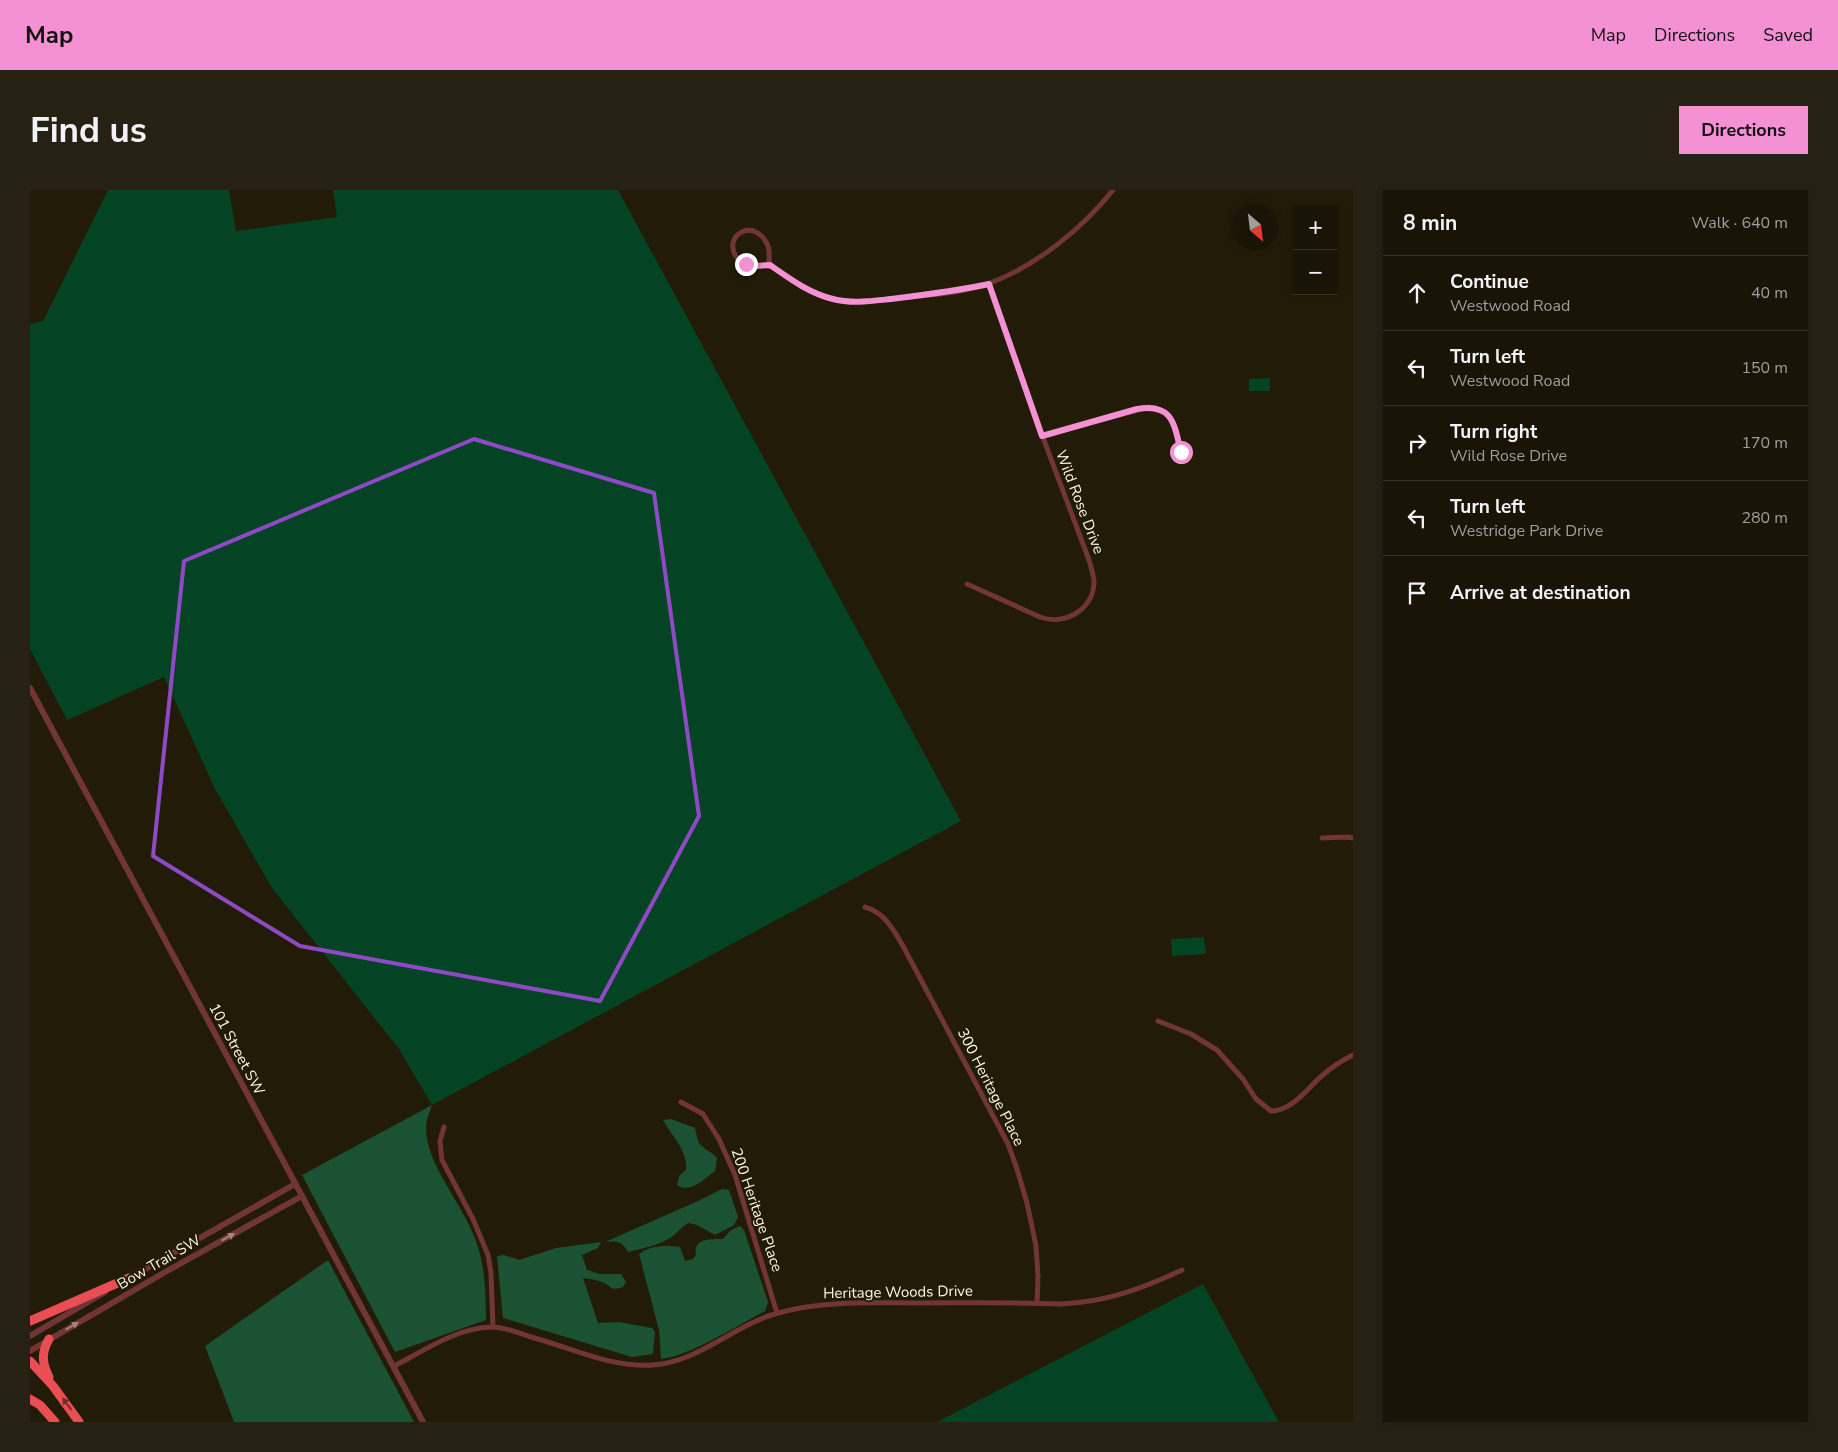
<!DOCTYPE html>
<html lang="en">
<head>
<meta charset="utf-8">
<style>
  :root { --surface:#1a1406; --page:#272114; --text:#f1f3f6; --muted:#9f9e9b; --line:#383328; --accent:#f491d4 }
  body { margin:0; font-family:"Nunito Sans",sans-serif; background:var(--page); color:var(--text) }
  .controls { position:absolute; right:15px; top:15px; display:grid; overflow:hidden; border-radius:0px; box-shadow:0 2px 8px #0003 }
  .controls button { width:45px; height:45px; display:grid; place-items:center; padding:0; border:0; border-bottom:1px solid var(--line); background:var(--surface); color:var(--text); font:25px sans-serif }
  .compass { position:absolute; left:1203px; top:15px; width:45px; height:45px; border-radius:50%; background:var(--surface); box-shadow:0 2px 8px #0003; rotate:152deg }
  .stop { position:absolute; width:15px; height:15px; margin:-11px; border:4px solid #f491d4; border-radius:50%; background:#fff }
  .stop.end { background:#f491d4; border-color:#fff; box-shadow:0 1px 5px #0008 }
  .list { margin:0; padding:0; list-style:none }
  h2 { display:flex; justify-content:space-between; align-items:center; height:65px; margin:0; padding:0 20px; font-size:21px }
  h2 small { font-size:16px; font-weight:400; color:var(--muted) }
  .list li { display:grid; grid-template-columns:32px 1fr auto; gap:15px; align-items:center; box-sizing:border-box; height:75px; padding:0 20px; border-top:1px solid var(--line) }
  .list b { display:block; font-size:19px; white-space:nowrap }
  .list p { margin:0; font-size:16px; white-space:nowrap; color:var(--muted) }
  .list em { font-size:16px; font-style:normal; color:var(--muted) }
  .icon { flex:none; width:28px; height:28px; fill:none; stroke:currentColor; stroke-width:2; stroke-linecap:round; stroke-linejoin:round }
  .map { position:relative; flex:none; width:1323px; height:1232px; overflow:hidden; border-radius:0px }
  header { display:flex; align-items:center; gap:30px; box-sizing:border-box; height:70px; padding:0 25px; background:var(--accent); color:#111 }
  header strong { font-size:24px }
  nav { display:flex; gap:28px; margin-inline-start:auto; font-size:18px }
  .intro { display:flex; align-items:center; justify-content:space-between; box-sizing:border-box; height:120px; padding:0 30px }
  h1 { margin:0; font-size:35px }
  .button { padding:12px 22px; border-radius:0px; background:var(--accent); color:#111; font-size:18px; font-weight:700 }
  main { display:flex; gap:30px; padding:0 30px }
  aside { flex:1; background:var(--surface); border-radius:0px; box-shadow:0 2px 8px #0003 }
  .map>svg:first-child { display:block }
  .green { fill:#054325 }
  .forest { fill:#1b5234 }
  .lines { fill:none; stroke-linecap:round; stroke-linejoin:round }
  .minor { stroke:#723535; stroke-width:5 }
  .tertiary { stroke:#723535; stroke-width:6 }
  .motorway { stroke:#e84e54; stroke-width:9 }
  .oneway { fill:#a8827d }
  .oneway2 { fill:#712f26 }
  .route { stroke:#f491d4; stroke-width:6 }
  .marked { fill:none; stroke:#8e4ac5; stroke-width:4; stroke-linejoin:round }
  .labels { text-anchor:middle; stroke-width:4; stroke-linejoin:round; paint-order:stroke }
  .street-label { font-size:15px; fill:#faf5e9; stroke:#221b08 }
</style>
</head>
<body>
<header>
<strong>Map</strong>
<nav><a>Map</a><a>Directions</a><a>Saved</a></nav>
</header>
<div class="intro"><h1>Find us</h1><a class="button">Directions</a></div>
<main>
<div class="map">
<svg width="1323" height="1232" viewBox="0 0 1323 1232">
  <rect width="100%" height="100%" fill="#221b08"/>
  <path class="green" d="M78,0h121l7,41 101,-14 -4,-27h285l343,631 -529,284 -33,-56 -127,-161 -57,-99 -51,-112 -97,43 -37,-71v-325l13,-3z
    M1240,188v13h-21v-12z
    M1174,747l2,17 -34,2 -1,-17z
    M1173,1094l76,138h-342z"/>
  <path class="forest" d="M402,915c-2,7 -6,15 -6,23 0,39 41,80 52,119 7,23 8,49 8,73l-91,32 -93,-177z
    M641,929l24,9c1,4 2,9 3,13 3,7 14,11 19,17l-2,13c-11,8 -24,23 -38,14l2,-9 7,-6c2,-19 -14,-34 -23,-50z
    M692,999l7,1 9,27 -4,8 -19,10 -18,-10 -9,-2c-7,4 -11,11 -18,15 -11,7 -29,11 -42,14 -6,-11 -11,-11 -23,-10l93,-41z
    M710,1036l4,4 24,72 -3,9c-27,14 -75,45 -104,48l-2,-29 -20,-76c12,-9 27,-9 41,-7l5,14 8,-2 3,-4c-3,-17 15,-16 27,-16l8,-9z
    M571,1052l-3,6 -16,7 5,15 13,4h21l5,8 -3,5c-12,4 -10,1 -19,-4 -6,-3 -14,-4 -21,-5l15,45 21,-1 33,6 3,4 -2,22 -21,3 -129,-39 -6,-62 7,-1 15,5 37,-12z
    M298,1070l86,162h-180l-29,-76z"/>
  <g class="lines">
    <path class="minor" d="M739,75c0,-6 1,-13 -1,-19 -4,-10 -15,-20 -26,-14 -5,2 -8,7 -9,11 -1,6 1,11 4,15 12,14 25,3 35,9 21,13 39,28 64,33 23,4 48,-1 72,-3 27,-3 57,-4 82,-14 46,-17 93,-55 123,-93
      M1012,246l107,-29c27,4 27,23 32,46
      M937,394l73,33c24,9 53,-7 54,-34 0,-8 -3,-15 -5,-23l-50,-133 -50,-143
      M1292,648l25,-1 6,1
      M835,717c20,6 28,22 38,39l105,198 9,25 10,34 9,43 2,30 -1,27
      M1128,831l33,13 26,16 26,29 13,20 15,12c22,0 37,-24 53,-37 8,-7 19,-14 29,-19
      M651,912l22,12 16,25 16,36 42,138
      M414,937l-4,14 2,19 31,59 15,36 3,18 2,54
      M364,1176c30,-15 62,-38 97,-39 12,0 26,5 37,9 41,11 82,32 125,29 46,-3 81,-40 125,-52 46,-13 96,-10 143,-10 47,0 93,-1 140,1 46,-2 80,-15 121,-34"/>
    <path class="tertiary" d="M0,498l393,734
      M96,1090l169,-96
      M0,1146l75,-44
      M0,1161l137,-80 135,-75"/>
    <path class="motorway" d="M0,1131l99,-43
      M0,1171l23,25 26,36
      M19,1187c-7,-14 -8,-24 0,-38
      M0,1209l10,6 15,17"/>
  </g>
  <defs><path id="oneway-solid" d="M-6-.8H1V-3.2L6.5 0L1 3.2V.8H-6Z" transform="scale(1.25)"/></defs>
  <g class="oneway">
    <use href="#oneway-solid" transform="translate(198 1047) rotate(-29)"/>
    <use href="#oneway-solid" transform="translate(42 1136) rotate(-30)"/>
  </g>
  <use class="oneway2" href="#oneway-solid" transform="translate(37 1214) rotate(-127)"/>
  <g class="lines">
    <path class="route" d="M716,74l10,2 14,-1c20,14 39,28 63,34 19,5 39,2 58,0 33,-4 66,-8 98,-15l53,152 95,-27c36,-6 37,15 44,43"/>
  </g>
  <path class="marked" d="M444,249l180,54 45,323 -99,185 -300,-55 -147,-90 31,-295z"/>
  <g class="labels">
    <g class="street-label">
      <text transform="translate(1050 312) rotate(69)" y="5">Wild Rose Drive</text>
      <text transform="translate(207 859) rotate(62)" y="5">101 Street SW</text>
      <text transform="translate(961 897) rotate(63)" y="5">300 Heritage Place</text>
      <text transform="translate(727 1020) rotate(71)" y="5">200 Heritage Place</text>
      <text transform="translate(129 1072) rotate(-30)" y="5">Bow Trail SW</text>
      <text transform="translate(868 1102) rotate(-1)" y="5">Heritage Woods Drive</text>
    </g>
  </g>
</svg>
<div class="controls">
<button>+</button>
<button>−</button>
</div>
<svg class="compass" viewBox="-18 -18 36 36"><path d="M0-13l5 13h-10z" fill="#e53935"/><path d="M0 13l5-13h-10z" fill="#9f9e9b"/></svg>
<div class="stop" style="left:1151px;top:262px"></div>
<div class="stop end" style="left:716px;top:74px"></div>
</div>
<aside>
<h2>8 min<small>Walk · 640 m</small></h2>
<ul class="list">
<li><svg class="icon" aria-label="ahead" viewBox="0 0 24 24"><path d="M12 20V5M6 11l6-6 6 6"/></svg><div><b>Continue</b><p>Westwood Road</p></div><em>40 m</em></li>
<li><svg class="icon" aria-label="left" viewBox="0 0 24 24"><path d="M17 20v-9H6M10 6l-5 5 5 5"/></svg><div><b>Turn left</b><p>Westwood Road</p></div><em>150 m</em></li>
<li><svg class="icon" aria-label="right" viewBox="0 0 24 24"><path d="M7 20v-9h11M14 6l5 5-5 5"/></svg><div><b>Turn right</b><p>Wild Rose Drive</p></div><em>170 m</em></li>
<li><svg class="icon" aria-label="left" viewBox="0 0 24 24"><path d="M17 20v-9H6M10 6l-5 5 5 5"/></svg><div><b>Turn left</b><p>Westridge Park Drive</p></div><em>280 m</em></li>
<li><svg class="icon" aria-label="arrive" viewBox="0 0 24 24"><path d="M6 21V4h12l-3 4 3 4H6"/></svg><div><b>Arrive at destination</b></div></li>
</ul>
</aside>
</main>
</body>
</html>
